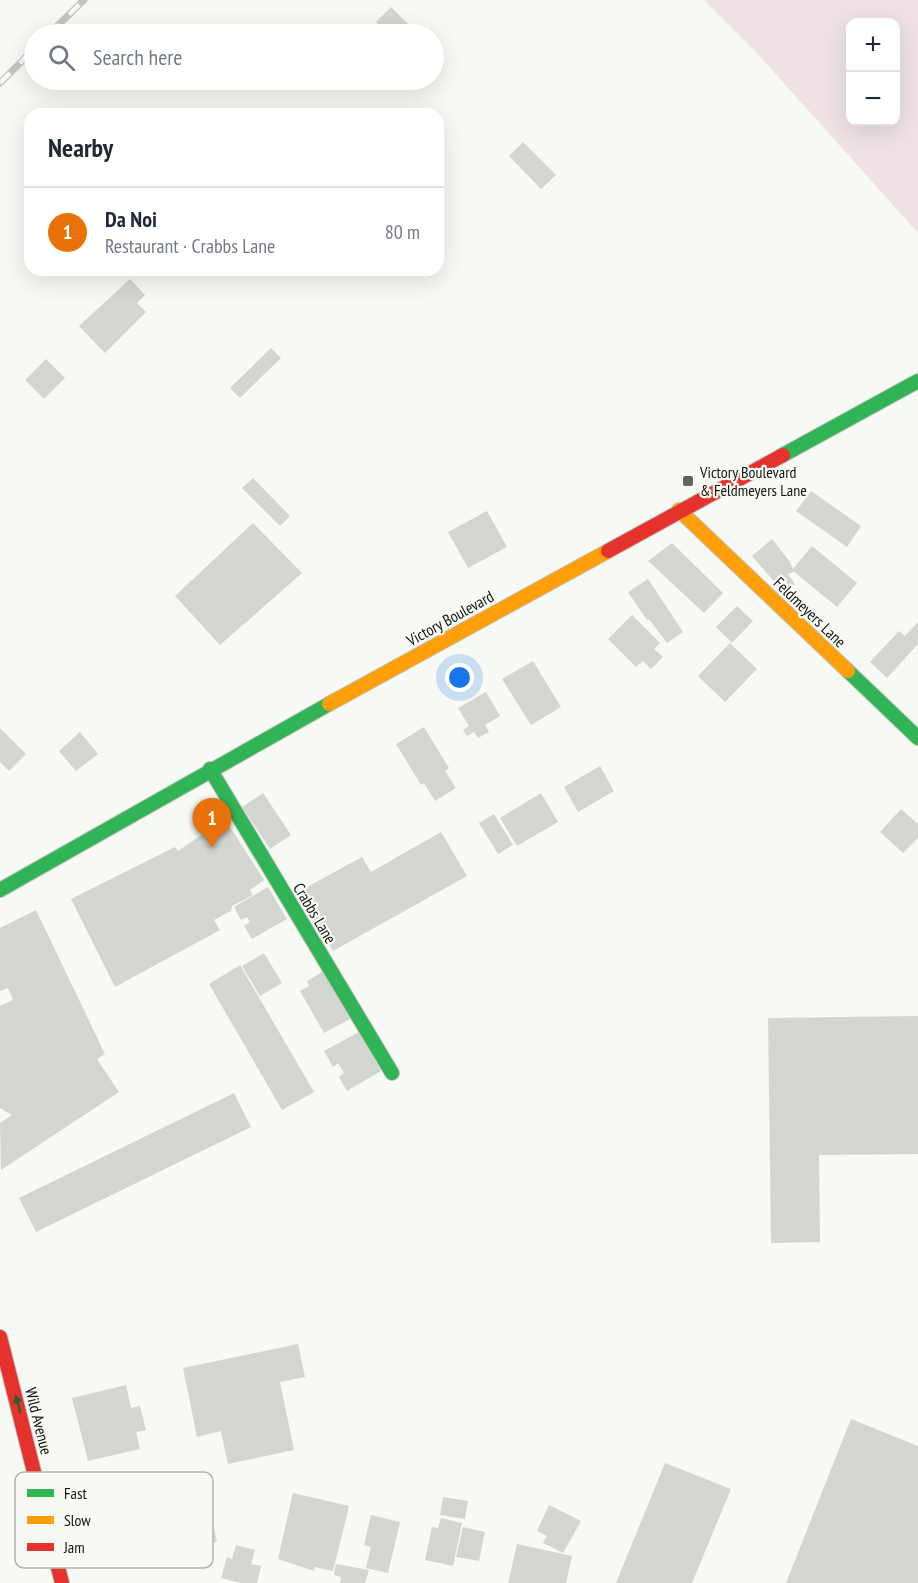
<!DOCTYPE html>
<html lang="en">
<head>
<meta charset="utf-8">
<style>
  :root { --surface:#fff; --page:#f6f6f7; --text:#1f2937; --muted:#747a83; --line:#e0e1e3; --accent:#626460 }
  body { margin:0; font-family:"PT Sans Narrow",sans-serif; background:var(--page); color:var(--text) }
  .controls { position:absolute; right:18px; top:18px; display:grid; overflow:hidden; border-radius:12px; box-shadow:0 6px 24px #0002 }
  .controls button { width:54px; height:54px; display:grid; place-items:center; padding:0; border:0; border-bottom:2px solid var(--line); background:var(--surface); color:var(--text); font:30px sans-serif }
  .you { position:absolute; left:460px; top:678px; width:21px; height:21px; margin:-15px; border:4px solid #fff; border-radius:50%; background:#1a73e8; box-shadow:0 0 0 9px #1a73e833 }
  .badge { display:grid; place-items:center; width:39px; height:39px; border-radius:50%; background:var(--accent); color:#fff; font-size:20px; font-weight:700 }
  .pin { position:absolute; translate:-50% -50px; filter:drop-shadow(0 2px 3px #0008) }
  .pin::after { content:''; position:absolute; top:32px; width:21px; height:18px; background:inherit; clip-path:polygon(0 0,100% 0,50% 100%) }
  .list { margin:0; padding:0; list-style:none }
  h2 { display:flex; justify-content:space-between; align-items:center; height:78px; margin:0; padding:0 24px; font-size:26px }
  h2 small { font-size:20px; font-weight:400; color:var(--muted) }
  .list li { display:grid; grid-template-columns:39px 1fr auto; gap:18px; align-items:center; box-sizing:border-box; height:90px; padding:0 24px; border-top:2px solid var(--line) }
  .list b { display:block; font-size:22px; white-space:nowrap }
  .list p { margin:0; font-size:20px; white-space:nowrap; color:var(--muted) }
  .list em { font-size:20px; font-style:normal; color:var(--muted) }
  .icon { flex:none; width:33px; height:33px; fill:none; stroke:currentColor; stroke-width:2; stroke-linecap:round; stroke-linejoin:round }
  .map { position:relative; flex:none; width:918px; height:1583px; overflow:hidden }
  .search { position:absolute; background:var(--surface); box-shadow:0 6px 24px #0002; left:24px; top:24px; width:420px; height:66px; display:flex; align-items:center; gap:15px; box-sizing:border-box; padding:0 21px; border-radius:33px; color:var(--muted); font-size:22px }
  .panel { position:absolute; background:var(--surface); box-shadow:0 6px 24px #0002; left:24px; top:108px; width:420px; height:168px; border-radius:18px }
  .map>svg:first-child { display:block }
  .green { fill:#eee2e5; fill-rule:evenodd }
  .building { fill:#d3d5d1 }
  .lines { fill:none; stroke-linecap:round; stroke-linejoin:round }
  .fast-casing { stroke:#bfc1be; stroke-width:16 }
  .slow-casing { stroke:#bfc1be; stroke-width:16 }
  .jam-casing { stroke:#bfc1be; stroke-width:16 }
  .fast { stroke:#30b455; stroke-width:14 }
  .slow { stroke:#ff9f0a; stroke-width:14 }
  .jam { stroke:#e5322d; stroke-width:14 }
  .rail-casing { stroke:#c4c4c4; stroke-width:7 }
  .rail { stroke:#f6faf3; stroke-width:4.5; stroke-dasharray:14; stroke-linecap:butt }
  .oneway { fill:#216433 }
  .poi-dot { fill:#626460; stroke:#f6faf3; stroke-width:2 }
  .labels { text-anchor:middle; stroke-width:4.5; stroke-linejoin:round; paint-order:stroke }
  .poi-label { font-size:16px; fill:#121311; stroke:#f6faf3; text-anchor:start }
  .street-label { font-size:16px; fill:#121311; stroke:#f6faf3 }
  .key { fill:#f6faf3; stroke:#b2b5af; stroke-width:1.5 }
  .key-label { font-size:16px; fill:#121311 }
</style>
</head>
<body>
<div class="map">
<svg width="918" height="1583" viewBox="0 0 918 1583">
  <rect width="100%" height="100%" fill="#f6f9f4"/>
  <path class="green" d="M704,0h214v233l-163,-182zM850,22h46v100h-46z"/>
  <path class="building" d="M391,7l27,27h-29l-13,-12z
    M523,142l33,33 -15,14 -32,-33z
    M130,279l15,16 -8,8 9,9 -41,41 -26,-27z
    M271,348l10,10 -41,40 -10,-10z
    M46,359l19,19 -21,21 -19,-19z
    M253,478l37,38 -10,10 -38,-38z
    M811,491l50,35 -14,21 -51,-36z
    M487,511l20,36 -39,21 -20,-36z
    M253,523l49,50 -82,72 -45,-49z
    M772,539l18,23 4,10 -6,2 7,10 -11,9 -32,-37z
    M672,543l51,50 -19,20 -56,-52z
    M812,546l45,37 -20,24 -45,-37z
    M648,579l35,53 -16,11 -18,-24 -2,1 -19,-28z
    M737,606l16,15 -21,22 -16,-16z
    M632,615l28,28 -6,6 9,8 -12,12 -8,-8 -7,6 -28,-28z
    M918,622v22l-31,34 -17,-16 29,-31 6,5z
    M730,643l27,26 -32,33 -27,-26z
    M533,661l28,46 -30,18 -29,-46z
    M486,692l14,24 -15,9 4,7 -11,6 -4,-6 -7,4 -4,-6 6,-4 -11,-18z
    M424,727l25,41 -4,3 11,17 -21,13 -11,-18 -3,2 -25,-41z
    M0,728l26,26 -17,17 -9,-9z
    M80,732l18,22 -22,17 -17,-20z
    M600,766l14,25 -36,21 -14,-25z
    M263,793l28,42 -21,14 -28,-42z
    M541,793l17,29 -41,24 -17,-28z
    M901,809l17,15v14l-15,15 -23,-21z
    M494,814l19,31 -15,9 -19,-31z
    M225,819l39,61 -14,10 3,5 -21,11 -1,5 -17,9 6,10 -105,57 -44,-88 104,-52 3,4z
    M441,832l26,44 -134,75 -35,-59 64,-35 9,15z
    M268,887l19,32 -35,20 -8,-13 6,-4 -3,-5 -6,3 -7,-13z
    M36,910l69,144 -8,5 22,33 -118,78 -1,-47 12,-8 -12,-7v-102l13,-6 -5,-12 -8,3v-63z
    M264,953l18,30 -22,13 -18,-30z
    M240,965l74,127 -32,18 -73,-126z
    M324,971l26,48 -26,14 -24,-42 9,-5 -2,-5z
    M918,1016v138l-99,1 1,87 -49,1 -3,-225z
    M359,1032l22,39 -34,20 -8,-14 5,-4 -6,-10 -5,4 -9,-16z
    M234,1093l17,34 -215,105 -17,-34z
    M298,1344l7,33 -25,5 14,68 -66,14 -7,-33 -24,6 -14,-69z
    M126,1385l5,23 9,-2 6,24 -10,2 4,17 -52,12 -16,-63z
    M851,1419l67,27v137h-132z
    M665,1463l66,26 -39,94h-76z
    M293,1493l56,13 -16,65 -18,-4 -1,4 -36,-12z
    M443,1497l25,4 -3,18 -25,-4z
    M549,1505l32,16 -18,32 -20,-10 4,-7 -10,-5z
    M371,1515l29,7 -12,51 -22,-5 5,-21 -7,-2z
    M212,1518l5,24 -25,6 -6,-24z
    M441,1518l21,5 -9,43 -28,-6 7,-33 6,1z
    M463,1527l22,5 -6,29 -23,-4z
    M517,1544l55,12 -6,27h-58z
    M236,1545l19,5 -4,14 10,2 -4,17h-16l-20,-5 6,-21 5,2z
    M336,1564l33,6 -4,13h-25l1,-6 -7,-2z"/>
  <g class="lines">
    <defs>
      <path id="fast" d="M783,455l135,-74
        M848,671l70,67
        M210,769l182,304
        M0,890l329,-186"/>
      <path id="slow" d="M679,510l169,161
        M329,704l279,-153"/>
      <path id="jam" d="M608,551l175,-96
        M0,1337l62,246"/>
    </defs>
    <use href="#fast" class="fast-casing"/>
    <use href="#slow" class="slow-casing"/>
    <use href="#jam" class="jam-casing"/>
    <use href="#fast" class="fast"/>
    <use href="#slow" class="slow"/>
    <use href="#jam" class="jam"/>
    <defs>
      <path id="rail" d="M49,34l35,-34
        M0,83l34,-34"/>
    </defs>
    <use href="#rail" class="rail-casing"/>
    <use href="#rail" class="rail"/>
  </g>
  <defs><path id="oneway-solid" d="M-6-.8H1V-3.2L6.5 0L1 3.2V.8H-6Z" transform="scale(1.5)"/></defs>
  <use class="oneway" href="#oneway-solid" transform="translate(18 1404) rotate(-105)"/>
  <rect class="poi-dot" x="682" y="475" width="12" height="12" rx="3"/>
  <g class="labels">
    <g class="poi-label">
      <text x="700" y="478">Victory Boulevard<tspan x="700" dy="18">&amp; Feldmeyers Lane</tspan></text>
    </g>
    <g class="street-label">
      <text transform="translate(810 612) rotate(44)" y="6">Feldmeyers Lane</text>
      <text transform="translate(450 618) rotate(-29)" y="6">Victory Boulevard</text>
      <text transform="translate(315 913) rotate(59)" y="6">Crabbs Lane</text>
      <text transform="translate(39 1421) rotate(76)" y="6">Wild Avenue</text>
    </g>
  </g>
  <rect x="15" y="1472" width="198" height="96" rx="9" class="key"/>
  <rect x="27" y="1489" width="27" height="8" fill="#30b455"/>
  <rect x="27" y="1516" width="27" height="8" fill="#ff9f0a"/>
  <rect x="27" y="1543" width="27" height="8" fill="#e5322d"/>
  <g class="key-label">
    <text x="64" y="1499">Fast</text>
    <text x="64" y="1526">Slow</text>
    <text x="64" y="1553">Jam</text>
  </g>
</svg>
<div class="controls">
<button>+</button>
<button>−</button>
</div>
<div class="you"></div>
<div class="pin badge" style="left:212px;top:848px;background:#e8710a">1</div>
<div class="search"><svg class="icon" aria-label="search" viewBox="0 0 24 24"><circle cx="10" cy="10" r="6"/><path d="M15 15l6 6"/></svg>Search here</div>
<section class="panel">
<h2>Nearby<small></small></h2>
<ul class="list">
<li><span class="badge" style="background:#e8710a">1</span><div><b>Da Noi</b><p>Restaurant · Crabbs Lane</p></div><em>80 m</em></li>
</ul>
</section>
</div>
</body>
</html>
